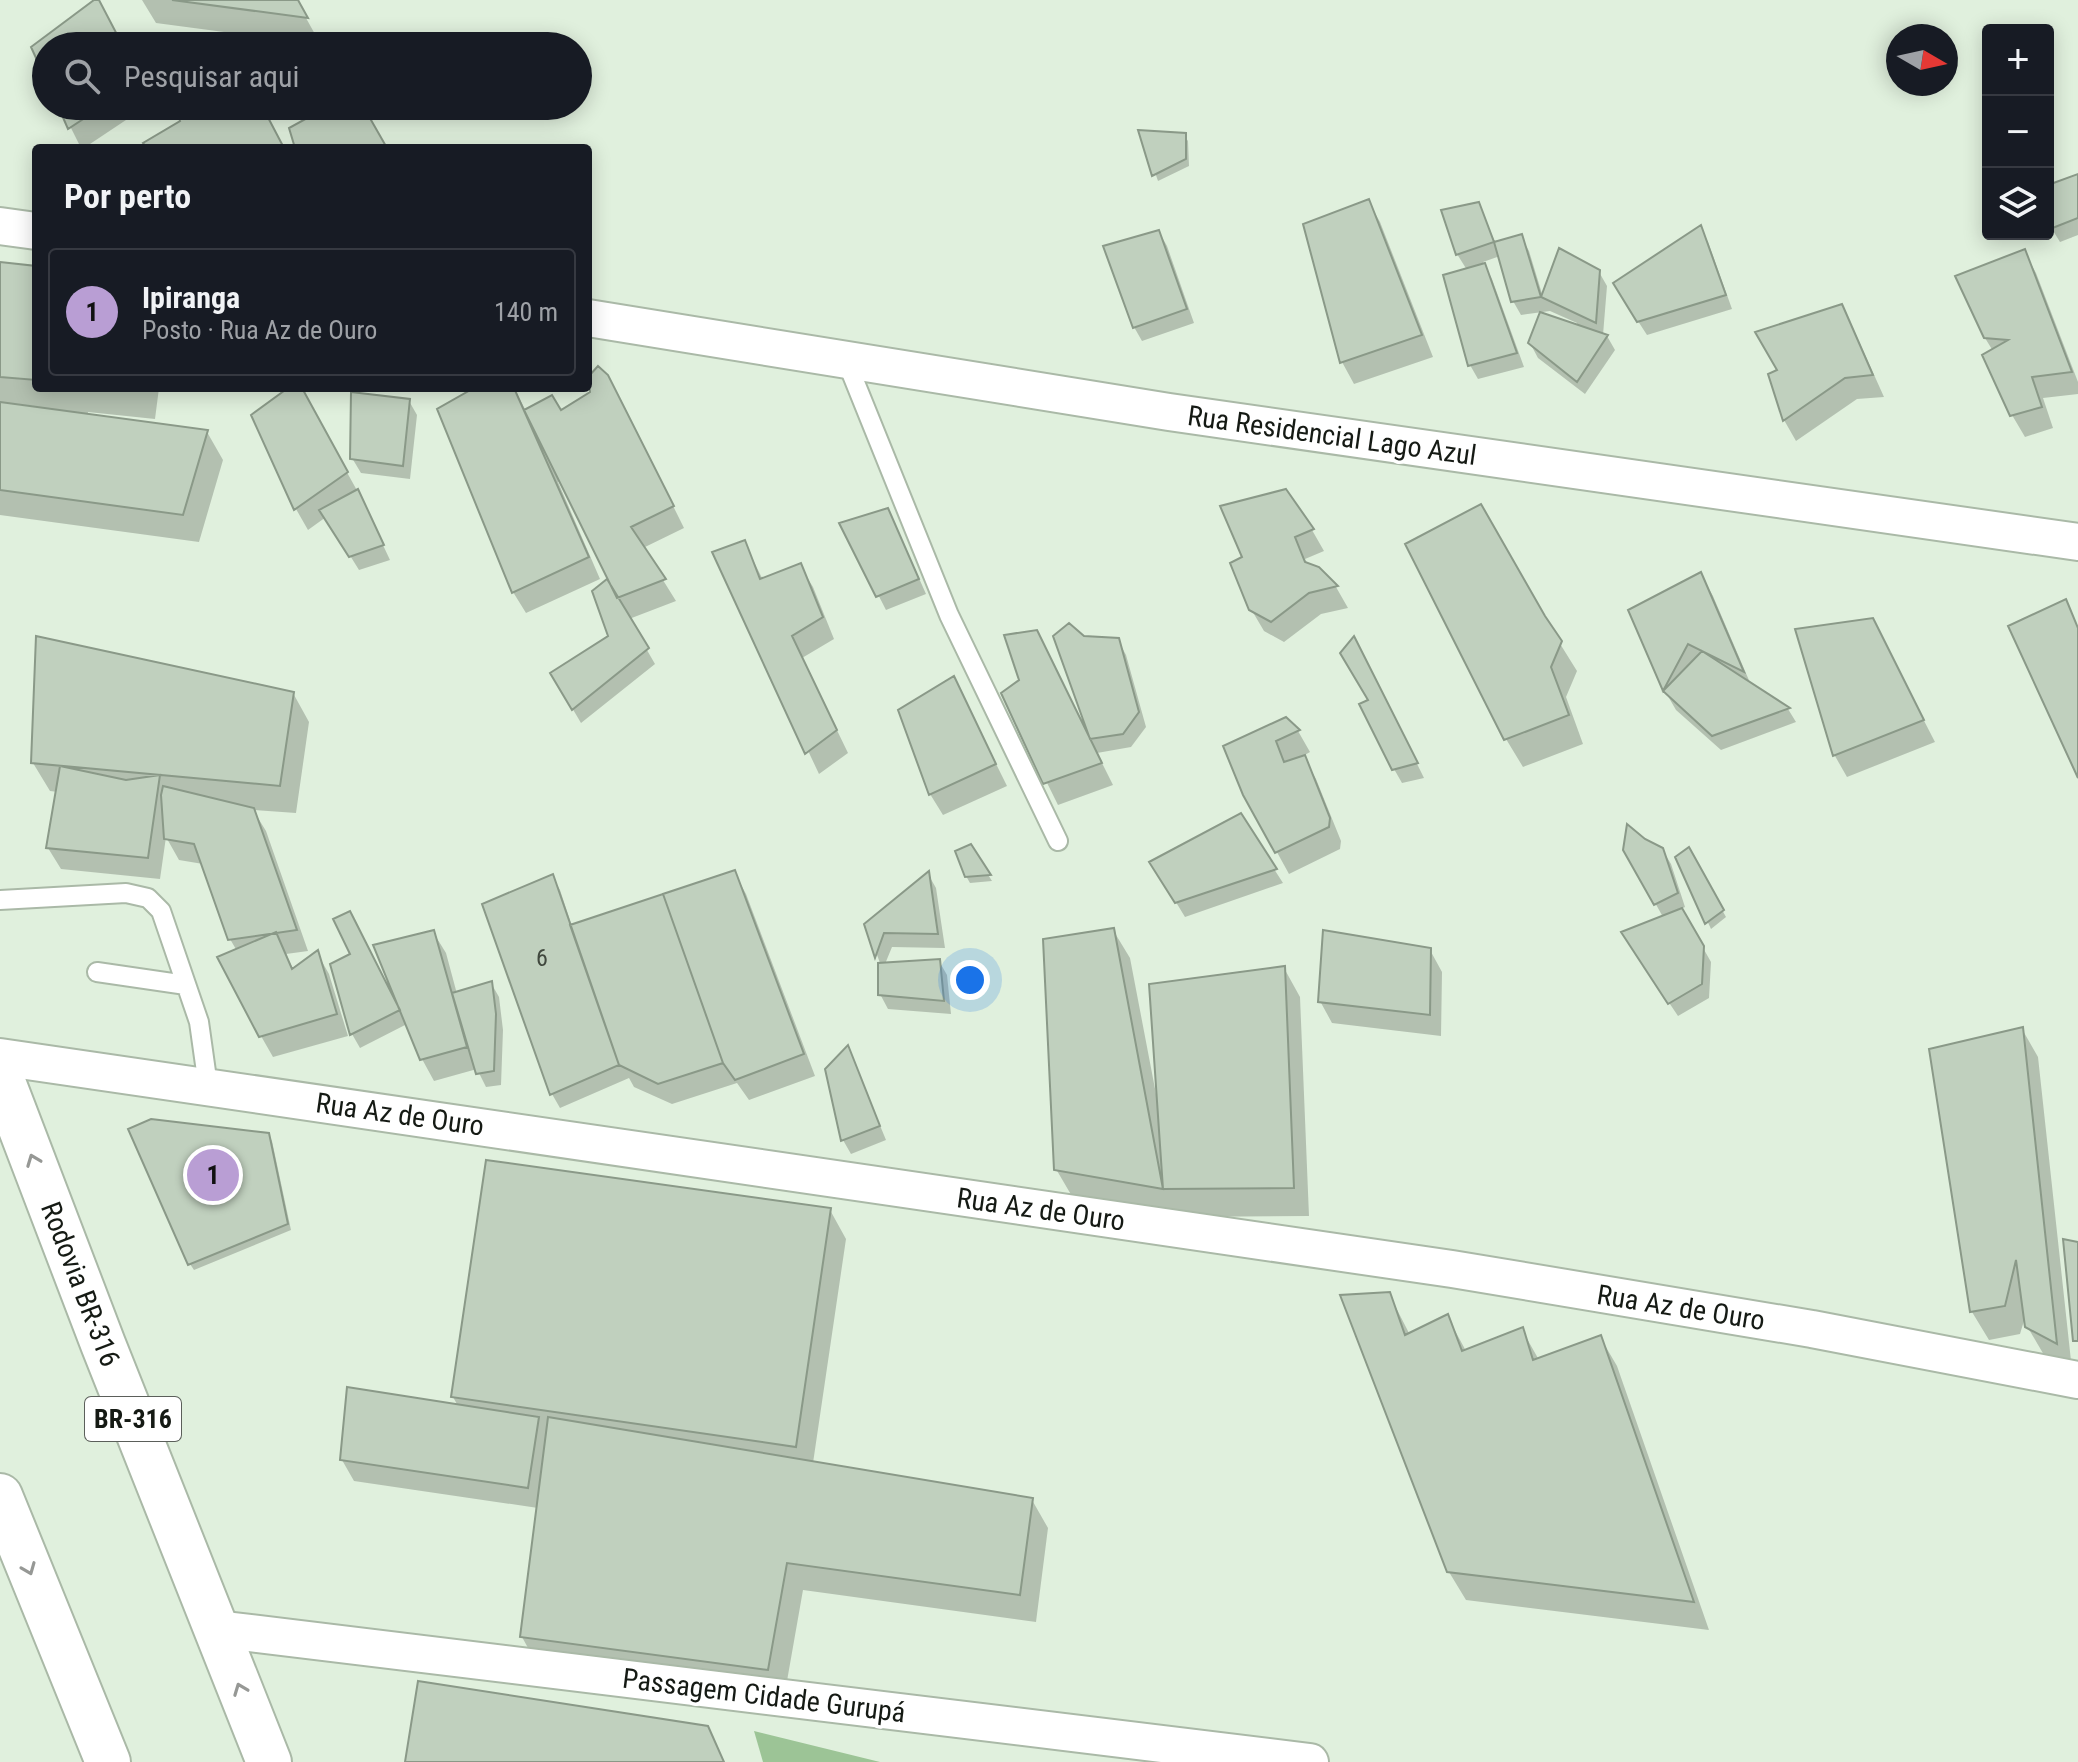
<!DOCTYPE html>
<html lang="pt">
<head>
<meta charset="utf-8">
<style>
  :root { --surface:#171b24; --page:#20242c; --text:#f1f3f6; --muted:#9ea1a6; --line:#363941; --accent:#b99ed4 }
  body { margin:0; font-family:"Roboto Condensed",sans-serif; background:var(--page); color:var(--text) }
  .controls { position:absolute; right:24px; top:24px; display:grid; overflow:hidden; border-radius:8px; box-shadow:0 4px 20px #0003 }
  .controls button { width:72px; height:72px; display:grid; place-items:center; padding:0; border:0; border-bottom:2px solid var(--line); background:var(--surface); color:var(--text); font:40px sans-serif }
  .compass { position:absolute; left:1886px; top:24px; width:72px; height:72px; border-radius:50%; background:var(--surface); box-shadow:0 4px 20px #0003; rotate:99deg }
  .you { position:absolute; left:970px; top:980px; width:28px; height:28px; margin:-20px; border:6px solid #fff; border-radius:50%; background:#1a73e8; box-shadow:0 0 0 12px #1a73e833 }
  .badge { display:grid; place-items:center; width:52px; height:52px; border-radius:50%; background:var(--accent); color:#111; font-size:26px; font-weight:700 }
  .pin { position:absolute; translate:-50% -50%; border:4px solid #fff; box-shadow:0 2px 8px #0006 }
  .list { margin:0; padding:0; list-style:none }
  h2 { display:flex; justify-content:space-between; align-items:center; height:104px; margin:0; padding:0 32px; font-size:34px }
  h2 small { font-size:26px; font-weight:400; color:var(--muted) }
  .list li { display:grid; grid-template-columns:52px 1fr auto; gap:24px; align-items:center; box-sizing:border-box; height:128px; margin:0 16px 16px; padding:0 16px; border:2px solid var(--line); border-radius:8px }
  .list b { display:block; font-size:30px; white-space:nowrap }
  .list p { margin:0; font-size:26px; white-space:nowrap; color:var(--muted) }
  .list em { font-size:26px; font-style:normal; color:var(--muted) }
  .icon { flex:none; width:44px; height:44px; fill:none; stroke:currentColor; stroke-width:2; stroke-linecap:round; stroke-linejoin:round }
  .map { position:relative; flex:none; width:2078px; height:1762px; overflow:hidden }
  .search { position:absolute; background:var(--surface); box-shadow:0 4px 20px #0003; left:32px; top:32px; width:560px; height:88px; display:flex; align-items:center; gap:20px; box-sizing:border-box; padding:0 28px; border-radius:44px; color:var(--muted); font-size:30px }
  .panel { position:absolute; background:var(--surface); box-shadow:0 4px 20px #0003; left:32px; top:144px; width:560px; height:248px; border-radius:8px }
  .map>svg:first-child { display:block }
  .green { fill:#9cc496 }
  .shadow { fill:#0003 }
  .building { fill:#c0d0be; stroke:#8a9988; stroke-width:2 }
  .lines { fill:none; stroke-linecap:round; stroke-linejoin:round }
  .service-casing { stroke:#aab9a7; stroke-width:22 }
  .minor-casing { stroke:#aab9a7; stroke-width:40 }
  .trunk-casing { stroke:#aab9a7; stroke-width:48 }
  .service { stroke:#fff; stroke-width:18 }
  .minor { stroke:#fff; stroke-width:36 }
  .trunk { stroke:#fff; stroke-width:44 }
  .oneway { stroke:#969895 }
  .labels { text-anchor:middle; stroke-width:7; stroke-linejoin:round; paint-order:stroke }
  .number-label { font-size:24px; fill:#40483e }
  .shield { fill:#fff; stroke:#5b5f5a; stroke-width:2 }
  .shield-label { font-size:26px; font-weight:bold; fill:#151a14 }
  .street-label { font-size:28px; fill:#151a14; stroke:#fff }
</style>
</head>
<body>
<div class="map">
<svg width="2078" height="1762" viewBox="0 0 2078 1762">
  <rect width="100%" height="100%" fill="#e0f0dd"/>
  <path class="green" d="M754,1731l126,31h-117z"/>
  <path class="shadow" d="M142,0h154l25,45 -165,-22z
    M225,39l5,7h-20z
    M60,106h87l-63,42h-3z
    M176,106h85l22,42h-134l-3,-5 37,-21z
    M1141,132l43,3 4,6 1,25 -31,15z
    M2078,176v59l-18,7 -8,-13 -4,-20v-22z
    M1368,201l12,21 53,135 -79,27 -12,-22 -37,-137z
    M1478,204l18,40 25,-7 8,14 14,46 56,-25 8,14 -4,49 4,1 8,14 -30,44 -47,-36 -8,-15 46,-17 1,-3 -27,-12 -29,4 -8,-14 -13,-45 -17,6 9,17 32,88 -46,12 -8,-14 -3,-95 -10,-16z
    M1700,228l8,14 24,67 -85,26 -24,-37z
    M1159,232l8,14 27,77 -52,18 -8,-14z
    M2024,251l12,22 42,109v12l-35,4 10,30 -28,9 -13,-22 -19,-64 -8,-13z
    M0,264l36,4v120h123l-4,31 -67,-7v4l119,16 16,28 -24,82 -199,-27z
    M1841,306l12,22 31,69 -27,2 -61,42 -12,-21 -14,-45 10,-4z
    M292,388h8l59,106 31,66 -31,10 -33,-53 -18,13 -12,-21 -42,-93z
    M478,388h36l12,23 34,2 60,-14 64,129 -41,20 33,53 -47,18 26,45 -74,59 -29,-49 58,-37 6,-45 -55,-112 -3,2 42,97 -74,34 -13,-21z
    M409,401l8,14 -7,64 -49,-6 -9,-15z
    M842,524h53l31,70 -40,16z
    M1312,530l12,21 -19,8 3,6 10,3 18,19 12,21 -27,6 -37,28 -20,-11 -13,-22 -6,-51z
    M744,542l19,38 37,-14 13,21 21,52 -32,19 46,95 -29,21 -104,-221z
    M1701,575l12,21 38,89 37,24 8,13 -75,28 -45,-40 -11,-19 -34,-80z
    M1544,618l33,53 -11,26 17,47 -60,23 -17,-28z
    M1872,620l63,122 -88,35 -12,-21 -37,-126z
    M1118,640l8,15 20,72 -15,20 -34,6 16,32 -55,20 -55,-111 85,40 2,-1z
    M1362,652l62,126 -22,5 -8,-14 -23,-68z
    M954,679l53,107 -64,29 -13,-21z
    M293,693l16,29 -13,91 -43,-3 13,21 42,120 -22,3 8,17 23,-18 12,21 19,62 -75,21 -12,-21 -24,-85 -7,-12 -27,-75 -24,-4 -13,-23 -6,42 -99,-10 -13,-21 10,-56 -8,-1 -17,-28z
    M1286,719l12,12 12,21 -7,4 13,23 25,62 -1,8 -51,25 -44,-80z
    M1240,816l43,67 -98,34 -25,-41z
    M970,846l22,35 -22,2 -4,-7z
    M1625,849h37l9,15 14,43 -4,2 30,53 -2,36 -31,18 -47,-70 32,-29z
    M1689,850l37,67 -15,12 -33,-71z
    M734,872l12,22 69,182 -66,24 -12,-17 -65,21 -38,-17 -5,-9 -69,30 -8,-14v-218l8,14 12,36z
    M928,874l8,14 9,60 -53,-1 -7,17 54,-3 8,14 4,39 -63,-5 -8,-15v-31l-14,-38z
    M1113,930l17,28 26,136 128,-126 16,29 9,219 -129,1 -107,-19 -17,-29z
    M433,932l13,21 11,41 34,-11 8,14 4,33 -2,55 -15,2 -9,-18 -43,12 -12,-22 -15,-35 -47,24 -8,-14 48,-28z
    M1430,950l12,22 -1,64 -109,-13 -12,-22z
    M2022,1029l16,28 34,313 -28,-15 -17,-29 -1,-12 -6,20 -31,6 -17,-28z
    M848,1048l38,92 -35,14 -8,-14z
    M268,1134l4,7 19,89 -97,40 -4,-6z
    M830,1210l16,29 -33,224 219,37 16,28 -12,94 -233,-32 -19,108 -246,-32 -16,-29 16,-129 -184,-27 -12,-21 116,-54 -5,-9z
    M1389,1294l21,41 37,-19 19,35 56,-21 17,30 61,-23 17,29 92,264 -243,-30 -17,-28z"/>
  <path class="building" d="M94,0h5l24,46h-77v34l-15,-33z
    M172,0h126l10,18z
    M58,106h45l-35,23z
    M174,106h88l22,42h-94l-1,-2 -42,2 -4,-5 37,-22z
    M329,106h34l24,42h-92l-6,-20z
    M1138,130l48,3v26l-34,17z
    M2078,174v44l-28,11 -2,-44z
    M1369,199l53,136 -82,28 -37,-139z
    M1479,202l15,40 -38,13 -15,-45z
    M1701,225l25,70 -89,27 -24,-39z
    M1159,230l28,79 -54,19 -30,-82z
    M1522,234l19,63 -30,5 -17,-60z
    M1559,248l41,22 -4,53 -55,-26z
    M2025,249l47,123 -40,5 10,30 -32,9 -28,-61 26,-15 -24,-2 -29,-62z
    M0,262l36,4v114l-36,-3z
    M1485,263l32,90 -49,13 -25,-91z
    M1842,304l31,71 -28,3 -62,43 -15,-47 9,-4 -22,-38z
    M1540,312l68,23 -31,47 -49,-39z
    M598,366l10,9 66,131 -43,21 35,52 -49,19 -93,-188 28,-15 9,15 29,-18 -2,-15z
    M288,388h14l46,84 -54,38 -43,-95z
    M474,388h40l75,169 -77,36 -75,-184z
    M351,392l59,7 -7,67 -53,-7z
    M0,402l208,28 -25,85 -183,-25z
    M358,489l26,56 -35,12 -30,-47z
    M1286,489l28,40 -19,8 10,25 14,5 19,19 -29,7 -38,29 -22,-12 -19,-47 12,-6 -22,-51z
    M1481,504l64,112 17,25 -11,26 18,48 -65,25 -99,-196z
    M888,508l31,71 -43,18 -37,-74z
    M745,540l15,39 41,-16 22,54 -31,19 45,94 -32,24 -93,-202z
    M1701,572l43,100 -56,-28 -25,47 -35,-81z
    M607,579l42,69 -77,62 -22,-37 58,-37 -16,-45z
    M2066,599l12,29v150l-70,-152z
    M1873,618l51,102 -91,36 -38,-127z
    M1069,623l15,13 35,2 20,74 -16,22 -33,5 -37,-103z
    M1037,630l65,133 -59,21 -42,-91 18,-13 -15,-45z
    M36,636l258,56 -14,94 -249,-23z
    M1354,636l64,127 -26,7 -33,-66 9,-4 -28,-47z
    M1702,651l88,57 -78,28 -49,-45z
    M954,676l42,88 -67,31 -31,-85z
    M1286,717l14,13 -24,11 8,21 21,-7 25,63 -1,9 -54,26 -32,-58 -20,-49z
    M60,766l66,14 34,-5 -12,83 -102,-10z
    M163,786l91,22 43,122 -69,10 -34,-96 -30,-5 -3,-44z
    M1241,813l36,56 -102,34 -26,-41z
    M1627,824l18,15 18,9 15,45 -24,12 -31,-55z
    M971,844l20,31 -26,2 -10,-26z
    M1689,847l35,63 -19,14 -30,-67z
    M735,870l69,184 -69,26 -12,-17 -60,-169z
    M929,871l9,63 -54,-1 -9,25 -11,-34z
    M553,874l66,191 -69,30 -68,-191z
    M663,894l60,169 -65,21 -39,-19 -49,-140z
    M1682,908l22,38 -2,38 -34,20 -47,-72z
    M350,911l50,99 -50,25 -20,-71 20,-10 -17,-35z
    M1114,928l49,261 -109,-19 -11,-231z
    M434,930l33,117 -47,13 -47,-115z
    M1323,930l108,18 -1,67 -112,-13z
    M276,932l16,37 26,-19 19,64 -78,23 -42,-80z
    M940,959l4,42 -66,-6v-32z
    M1285,966l9,222 -131,1 -14,-205z
    M492,981l4,33 -2,57 -18,3 -24,-81z
    M2023,1027l34,317 -32,-17 -9,-67 -11,46 -35,6 -41,-263z
    M848,1045l32,81 -39,15 -16,-72z
    M151,1119l118,14 19,91 -100,41 -60,-136z
    M486,1160l345,48 -35,239 -345,-50z
    M2063,1239l15,3v99h-5z
    M1390,1292l15,43 43,-21 14,37 61,-24 10,33 68,-25 93,267 -247,-30 -107,-277z
    M347,1387l192,30 -11,71 -188,-28z
    M548,1417l485,81 -13,97 -233,-32 -19,107 -248,-33z
    M418,1681l290,45 16,36h-319z"/>
  <g class="lines">
    <defs>
      <path id="service" d="M846,360l103,255 109,226
        M0,900l126,-7 22,5 13,13 38,111 9,64
        M97,972l89,13"/>
      <path id="minor" d="M0,226l36,5
        M588,318l581,94 909,130
        M0,1057l1452,212 360,60 266,51
        M217,1629l1093,133"/>
      <path id="trunk" d="M0,1074l103,270 166,418
        M0,1496l108,266"/>
    </defs>
    <use href="#service" class="service-casing"/>
    <use href="#minor" class="minor-casing"/>
    <use href="#trunk" class="trunk-casing"/>
    <use href="#service" class="service"/>
    <use href="#minor" class="minor"/>
    <use href="#trunk" class="trunk"/>
  </g>
  <defs><path id="oneway-chevron" d="M-2-3.5L2.5 0L-2 3.5" fill="none" stroke-width="1.6" stroke-linecap="round" stroke-linejoin="round" transform="scale(2)"/></defs>
  <g class="oneway">
    <use href="#oneway-chevron" transform="translate(33 1160) rotate(-111)"/>
    <use href="#oneway-chevron" transform="translate(29 1569) rotate(68)"/>
    <use href="#oneway-chevron" transform="translate(240 1689) rotate(-111)"/>
  </g>
  <g class="labels">
    <g class="number-label">
      <text x="542" y="966">6</text>
    </g>
    <rect class="shield" x="85" y="1397" width="96" height="44" rx="6"/>
    <g class="shield-label">
      <text x="133" y="1428">BR-316</text>
    </g>
    <g class="street-label">
      <text transform="translate(1332 435) rotate(8)" y="10">Rua Residencial Lago Azul</text>
      <text transform="translate(400 1114) rotate(8)" y="10">Rua Az de Ouro</text>
      <text transform="translate(1041 1209) rotate(8)" y="10">Rua Az de Ouro</text>
      <text transform="translate(81 1284) rotate(69)" y="10">Rodovia BR-316</text>
      <text transform="translate(1681 1307) rotate(9)" y="10">Rua Az de Ouro</text>
      <text transform="translate(764 1695) rotate(7)" y="10">Passagem Cidade Gurupá</text>
    </g>
  </g>
</svg>
<div class="controls">
<button>+</button>
<button>−</button>
<button><svg class="icon" aria-label="layers" viewBox="0 0 24 24"><path d="M12 4l9 5-9 5-9-5zM3 14l9 5 9-5"/></svg></button>
</div>
<svg class="compass" viewBox="-18 -18 36 36"><path d="M0-13l5 13h-10z" fill="#e53935"/><path d="M0 13l5-13h-10z" fill="#9ea1a6"/></svg>
<div class="you"></div>
<div class="pin badge" style="left:213px;top:1175px">1</div>
<div class="search"><svg class="icon" aria-label="search" viewBox="0 0 24 24"><circle cx="10" cy="10" r="6"/><path d="M15 15l6 6"/></svg>Pesquisar aqui</div>
<section class="panel">
<h2>Por perto<small></small></h2>
<ul class="list">
<li><span class="badge">1</span><div><b>Ipiranga</b><p>Posto · Rua Az de Ouro</p></div><em>140 m</em></li>
</ul>
</section>
</div>
</body>
</html>
